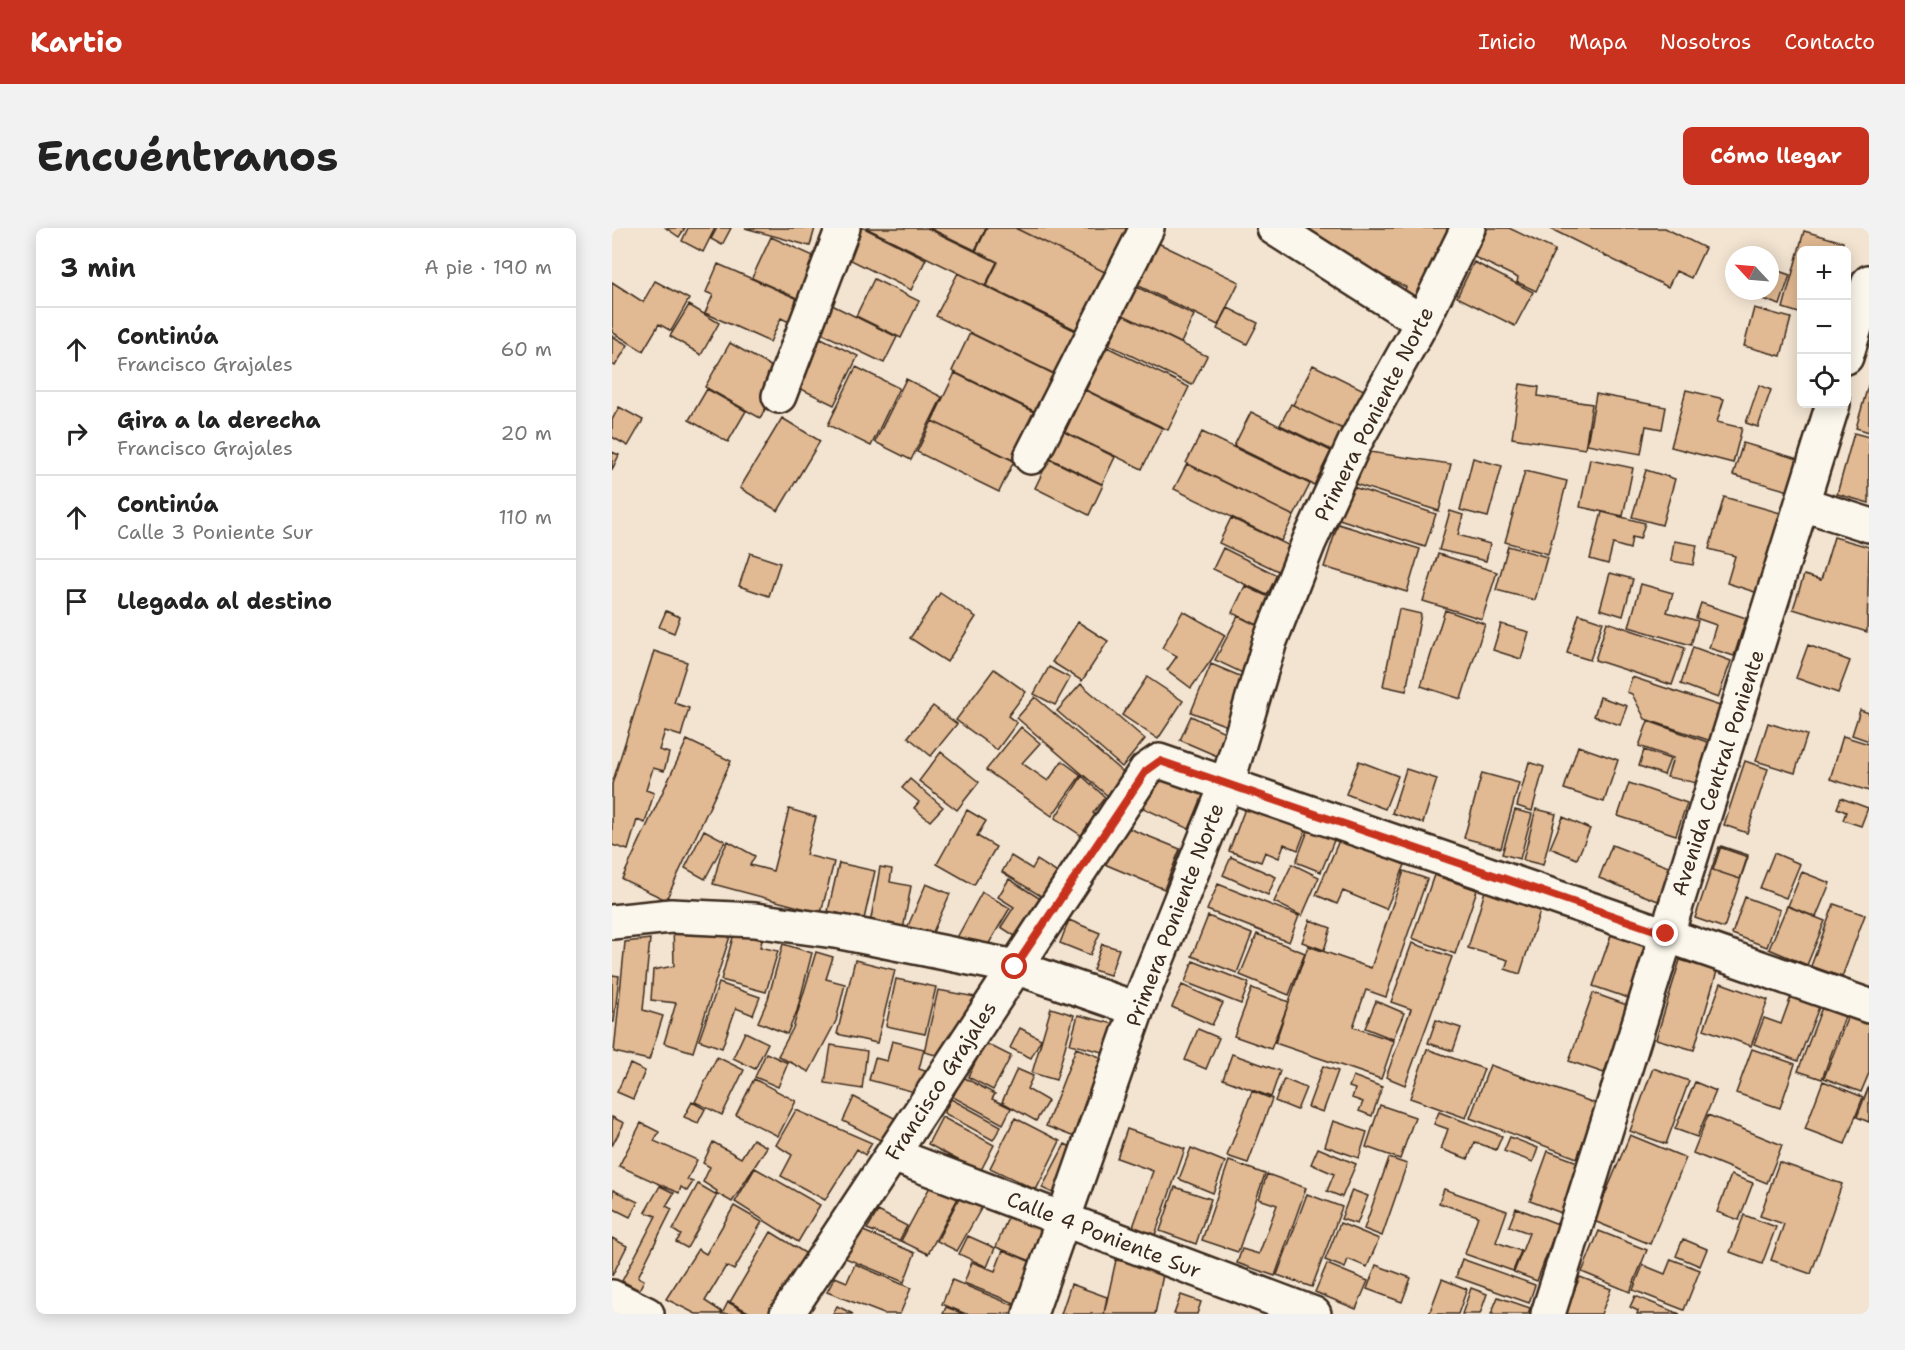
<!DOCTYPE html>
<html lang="es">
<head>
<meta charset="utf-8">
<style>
  :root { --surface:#fff; --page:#f2f2f2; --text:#222; --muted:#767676; --line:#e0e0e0; --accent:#c8321e }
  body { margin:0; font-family:"Shantell Sans",sans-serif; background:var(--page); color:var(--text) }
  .controls { position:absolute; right:18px; top:18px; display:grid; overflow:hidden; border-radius:9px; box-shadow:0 3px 15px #0003 }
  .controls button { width:54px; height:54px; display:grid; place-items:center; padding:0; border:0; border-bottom:2px solid var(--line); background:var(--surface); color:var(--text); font:30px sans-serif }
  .compass { position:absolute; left:1113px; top:18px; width:54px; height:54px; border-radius:50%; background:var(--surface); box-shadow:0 3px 15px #0003; rotate:296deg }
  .stop { position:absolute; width:18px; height:18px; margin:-14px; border:4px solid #c8321e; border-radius:50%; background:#fff }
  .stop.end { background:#c8321e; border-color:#fff; box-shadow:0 2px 6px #0008 }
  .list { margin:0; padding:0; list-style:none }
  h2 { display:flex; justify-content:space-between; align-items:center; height:78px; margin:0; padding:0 24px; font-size:26px }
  h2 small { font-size:20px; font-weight:400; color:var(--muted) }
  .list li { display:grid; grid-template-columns:39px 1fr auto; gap:18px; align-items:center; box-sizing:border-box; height:84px; padding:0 24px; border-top:2px solid var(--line) }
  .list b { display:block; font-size:22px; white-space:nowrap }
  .list p { margin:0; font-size:20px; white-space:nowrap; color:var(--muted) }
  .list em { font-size:20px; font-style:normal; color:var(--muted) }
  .icon { flex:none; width:33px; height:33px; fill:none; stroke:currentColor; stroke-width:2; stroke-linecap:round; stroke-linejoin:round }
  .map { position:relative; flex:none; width:1257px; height:1086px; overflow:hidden; border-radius:9px }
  header { display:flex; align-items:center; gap:36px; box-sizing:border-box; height:84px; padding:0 30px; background:var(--accent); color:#fff }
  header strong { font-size:28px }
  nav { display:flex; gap:33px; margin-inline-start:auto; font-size:21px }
  .intro { display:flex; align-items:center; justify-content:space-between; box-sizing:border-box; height:144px; padding:0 36px }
  h1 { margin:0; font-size:42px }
  .button { padding:15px 27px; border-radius:9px; background:var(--accent); color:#fff; font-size:21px; font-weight:700 }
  main { display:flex; gap:36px; padding:0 36px }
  aside { flex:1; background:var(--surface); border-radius:9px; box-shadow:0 3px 15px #0003 }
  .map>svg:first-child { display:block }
  .building { fill:#e1b992; stroke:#3b2a1e; stroke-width:1.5 }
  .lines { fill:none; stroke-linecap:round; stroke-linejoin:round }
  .minor-casing { stroke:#3b2a1e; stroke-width:38 }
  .minor { stroke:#fbf7ec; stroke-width:33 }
  .route { stroke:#c8321e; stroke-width:8 }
  .labels { text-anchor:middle; stroke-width:4.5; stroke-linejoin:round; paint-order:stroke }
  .street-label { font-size:21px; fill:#3b2a1e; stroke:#fbf7ec }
</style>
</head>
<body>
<header>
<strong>Kartio</strong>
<nav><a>Inicio</a><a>Mapa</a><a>Nosotros</a><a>Contacto</a></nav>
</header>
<div class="intro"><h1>Encuéntranos</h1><a class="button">Cómo llegar</a></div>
<main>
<aside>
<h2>3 min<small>A pie · 190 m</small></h2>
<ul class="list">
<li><svg class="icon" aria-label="ahead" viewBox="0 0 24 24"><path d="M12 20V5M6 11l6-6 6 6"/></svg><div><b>Continúa</b><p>Francisco Grajales</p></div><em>60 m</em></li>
<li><svg class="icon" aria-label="right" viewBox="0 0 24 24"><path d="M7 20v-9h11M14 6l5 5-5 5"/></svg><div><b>Gira a la derecha</b><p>Francisco Grajales</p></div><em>20 m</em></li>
<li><svg class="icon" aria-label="ahead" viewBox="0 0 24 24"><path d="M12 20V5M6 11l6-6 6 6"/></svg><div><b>Continúa</b><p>Calle 3 Poniente Sur</p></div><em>110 m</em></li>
<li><svg class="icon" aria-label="arrive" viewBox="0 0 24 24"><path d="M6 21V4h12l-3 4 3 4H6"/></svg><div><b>Llegada al destino</b></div></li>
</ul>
</aside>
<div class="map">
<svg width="1257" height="1086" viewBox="0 0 1257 1086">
  <rect width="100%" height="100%" fill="#f3e4d1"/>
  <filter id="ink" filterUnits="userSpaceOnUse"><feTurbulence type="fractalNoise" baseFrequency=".0167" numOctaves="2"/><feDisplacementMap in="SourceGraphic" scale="12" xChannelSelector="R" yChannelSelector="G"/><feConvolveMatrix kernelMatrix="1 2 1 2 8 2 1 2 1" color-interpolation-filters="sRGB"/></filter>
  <g filter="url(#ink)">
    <path class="building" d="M54,0h19l-6,9z
      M76,0h27l-12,24 -21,-11z
      M105,0h14l-9,17 -11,-6z
      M133,0h70l-5,18z
      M242,0h10l62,31 -15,31 -70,-35z
      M254,0h61l70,34 -12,24z
      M317,0h57l-11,22z
      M375,0h28l98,48 -28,58 -99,-48 12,-24 -22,-11z
      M403,0h122l-24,48z
      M698,0h145l-37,77 -16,-8 4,-10 -101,-49z
      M876,0h21l46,22 -19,41 -19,-9 1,-4 -44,-21z
      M937,0h116l40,20 -14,30 -15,-7 -8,16z
      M1192,3l39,11 -2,8h-39v64l-19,-6z
      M159,9l47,21 -19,41 -47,-21z
      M546,15l81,39 -21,43 -81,-40z
      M862,34l59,30 -18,34 -58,-29z
      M106,36l87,38 -10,23 -14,-7 -11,24 -65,-29 8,-18 -7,-3z
      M1158,40l20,7 -10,30 -29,-10 2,-4h17z
      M346,45l124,61 -21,43 -125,-61z
      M262,51l45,22 -18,37 -45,-22z
      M43,53l34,18 -18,32 -12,-7 -16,27 -31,-19v-50l31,20z
      M525,59l57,28 -13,28 -58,-28z
      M77,77l30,18 -18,32 -31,-19z
      M220,77l65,32 -13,26 -65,-31z
      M616,80l30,15 -11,21 -30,-15z
      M1142,80l37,10 -10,38 -37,-10z
      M511,87l84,41 -15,29 -83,-40z
      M358,105l90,44 -18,38 -90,-44z
      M0,108l16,9 -13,21 -3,-2z
      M209,110l37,18 -24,49 -37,-18z
      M118,115l51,29 -11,29 -10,17 -55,-31z
      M495,119l82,40 -21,43 -82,-40z
      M701,137l55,27 -19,40 -56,-27z
      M244,139l43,21 -28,58 -43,-21z
      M343,145l83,41 -23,47 -83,-40z
      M294,151l36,18 -31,63 -36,-18z
      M1257,154v50l-13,-4z
      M908,156l19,3 -1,9 54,8 -7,45 -73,-11z
      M1147,157l12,5 -13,37 -12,-4z
      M95,161l39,22 -18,31 -39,-22z
      M473,162l77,38 -20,41 -77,-37z
      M1074,162l38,9 -7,23 25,6 -9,35 -62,-16z
      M984,166l70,13 -4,22 -16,-3 -5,28 -54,-10z
      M679,176l60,29 -11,21 -60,-29z
      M7,179l24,13 -15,26 -16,-9v-17z
      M639,184l80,39 -17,34 -80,-39z
      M170,190l38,23 -42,70 -38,-23z
      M320,193l82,40 -15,31 -82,-40z
      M450,203l53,26 -13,27 -53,-26z
      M590,204l108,52 -16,32 -108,-53z
      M1242,205l15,4v66l-32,-9z
      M1131,215l62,18 -9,32 -63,-18z
      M751,223l88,13 -12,47 -87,-28z
      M0,224l7,3 -7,15z
      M861,230l29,8 -14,51 -28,-7z
      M437,231l54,26 -14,30 -54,-27z
      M978,231l43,9 -10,48 -43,-9z
      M575,236l107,52 -13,25 -107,-52z
      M1034,242l29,9 -13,46 -30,-8z
      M913,243l42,10 -19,73 -43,-12z
      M738,258l86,28 -11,33 -86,-28z
      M1112,269l60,17 -23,80 -34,-11 8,-27 -26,-7z
      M838,283l13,4 -5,20 32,9 -4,17 -47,-11z
      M990,284l43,11 -5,16 -8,-2 -2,12 -17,-5 -5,20 -18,-5z
      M619,290l59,28 -12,25 -59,-28z
      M726,296l82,25 -13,43 -83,-25z
      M1222,309l35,10 -2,85 -74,-23 11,-34 17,5z
      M1062,313l23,4 -4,20 -22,-4z
      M896,318l39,11 -12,43 -39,-10z
      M611,320l54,27 -10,20 -54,-26z
      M138,325l30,10 -11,33 -30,-10z
      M826,326l59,18 -15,47 -59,-18z
      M998,345l23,6 -10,37 -23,-7z
      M1029,356l32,9 -6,19 31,9 -7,24 -62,-18z
      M633,358l28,13 -13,27 -28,-13z
      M328,365l36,24 -29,45 -37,-24z
      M1089,375l45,15 -12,38 -25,-8 7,-23 -20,-7z
      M787,381l22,5 -15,77 -23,-5z
      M833,382l40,14 -24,75 -40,-13z
      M54,383l14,6 -6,16 -15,-6z
      M571,383l42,24 -13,24 -21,29 -24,-18 10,-14 -15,-8z
      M967,386l24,8 -13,38 -23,-7z
      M626,388l24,12 -11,49 -36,-17z
      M466,394l30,19 -26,40 -30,-19z
      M995,394l78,26 -13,37 -77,-25z
      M889,396l28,8 -8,27 -28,-9z
      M1196,417l42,16 -12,32 -42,-15z
      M1081,419l38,14 -13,37 -37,-14z
      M42,423l33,11 -13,41 15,5 -8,28 -16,-5 -6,19 10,3 -5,18 -11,-3 -7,22 8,3 -9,30 -8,-3 -9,30 -16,-5v-61z
      M599,436l36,15 -20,47 -36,-14z
      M437,439l21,11 -15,27 -21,-11z
      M382,441l32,23 -18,24 9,7 -20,27 -41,-30z
      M535,449l36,24 -25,38 -36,-24z
      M1020,449l91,30 -12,34 -66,-22 -13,-25 -5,-2z
      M469,456l64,55 -23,28 -65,-56z
      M423,469l92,79 -18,21 -92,-79z
      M988,469l27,9 -7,19 -26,-9z
      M321,478l24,18 -26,32 -23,-19z
      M1248,482l9,3v28l-17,-6z
      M579,488l36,17 -10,23 -37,-16z
      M1036,493l62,22 -13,40 -30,-6 6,-19 -34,-12z
      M1156,495l39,12 -12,38 -39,-12z
      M409,499l19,16 -18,20 26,18 14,-20 19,14 -29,41 -66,-46z
      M1231,508l26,8v47l-39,-12z
      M75,512l44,21 -65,139 -44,-21z
      M966,518l40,14 -14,42 -40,-13z
      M1032,522l26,9 -6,16 -25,-9z
      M329,524l38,30 -22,28 -38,-29z
      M747,533l39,15 -13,33 -39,-15z
      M1133,533l23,8 -21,64 -23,-8z
      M917,534l15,5 -12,44 -15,-5z
      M794,541l31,10 -14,44 -31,-10z
      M544,545l48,21 -15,35 -48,-22z
      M870,545l37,10 -18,65 -37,-10z
      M470,548l23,21 -12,16 9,6 -14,21 -33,-22z
      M298,551l33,28 -13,14 -16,-13 5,-6 -17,-14z
      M1017,555l58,20 -11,32 -58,-19z
      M1229,570l27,10 -7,18 -18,-6 3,-8 -9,-4z
      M634,578l60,23 -8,21 -14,-6 -5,14 -14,-6 -4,10 -32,-11z
      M177,581l27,8 -10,38 28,7 -13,51 -108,-29 7,-27 8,-16 27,15 -5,9 23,6z
      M924,581l20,5 -13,51 -20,-5z
      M355,582l19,11 -9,15 19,11 -22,38 -37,-21z
      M903,582l17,4 -12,45 -18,-5z
      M951,589l27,12 -13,30 -27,-11z
      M506,596l62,25 -16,40 -62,-26z
      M697,600l26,10 -14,34 -25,-10z
      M92,602l21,11 -20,38 -20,-11z
      M728,610l65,27 -19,44 -43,-18 -6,13 -21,-9z
      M1000,617l59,23 -13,33 -59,-23z
      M1109,618l27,9 -8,24 -27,-9z
      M1107,619l29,10 -24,71 -29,-10z
      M1162,625l26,11 -14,34 -26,-10z
      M399,628l21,13 5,-9 27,17 -15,24 -47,-29z
      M619,629l45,20 -8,18 -45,-20z
      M227,635l36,8 -11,48 -36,-8z
      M680,636l27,13 -17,39 -28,-14z
      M268,639l12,2 -2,13 21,4 -8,44 -33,-6z
      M792,643l23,8 -41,118 -20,-7 -13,37 41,14 -13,38 -106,-36 33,-97 63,22z
      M1190,644l28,11 -14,34 -28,-11z
      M822,647l43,15 -22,64 -43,-16z
      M397,651l41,26 -26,37 -23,-15 13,-20 -16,-10z
      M314,656l24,10 -22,49 -23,-10z
      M606,656l81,32 -10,26 -82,-32z
      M873,663l56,17 -21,66 -15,-5 3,-9 -40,-12z
      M370,664l28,16 -22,37 -34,-2z
      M1133,669l35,13 -13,37 -35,-13z
      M1222,676l31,11 -23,62 -31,-11z
      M1175,678l38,15 -18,44 -38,-16z
      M596,688l44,18 -15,39 -45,-17z
      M457,692l31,13 -10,22 -30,-12z
      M698,692l21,8 -7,22 -22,-8z
      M61,694l59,8 -39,122 -29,-9 12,-40 -25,-3 2,-30 21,-4z
      M123,702l28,8 -3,9 18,4 -12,41 -45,-12z
      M1001,702l37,14 -19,55 -38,-13z
      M645,706l48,19 -16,42 -49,-20z
      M38,711l-7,71 20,6 -14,44 -35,-8 11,-110z
      M800,715l40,14 -47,128 -19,-8 25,-68 -20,-7z
      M171,716l29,9 -15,58 -10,23 -29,-12 10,-23z
      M490,716l17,5 -9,26 -17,-5z
      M204,724l17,5 -7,22 19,5 -9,37 -27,51 -31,-16 15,-28z
      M243,732l40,10 -18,73 -40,-9z
      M1068,732l37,11 -23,79 -38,-11z
      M581,733l56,22 -8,21 -56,-22z
      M0,747l7,1 -5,46h-2z
      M284,751l40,8 -11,47 -39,-8z
      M107,755l41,14 -7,18 -17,-7 -14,40 -23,-8z
      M1109,755l47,17 -17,46 -47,-17z
      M570,757l41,18 -11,22 -40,-18z
      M640,760l37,14 -18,47 -37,-13z
      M326,762l43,8 -29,61 -28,-7z
      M1181,763l28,11 -23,59 -44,-17 10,-26 17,6z
      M981,765l34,12 -23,68 -35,-12z
      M764,773l28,12 -11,26 -28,-11z
      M1212,774l23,9 -25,68 -24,-8z
      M439,780l23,7 -18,65 -24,-7z
      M466,787l36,9 -7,29 -37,-9z
      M1236,788l21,8v49l-8,19 -37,-14z
      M824,792l25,8 -8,23 -25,-8z
      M408,800l21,11 -10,19 -21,-10z
      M586,801l21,9 -13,31 -21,-9z
      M133,804l23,11 -13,26 -22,-11z
      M280,813l32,8 -5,20 15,5 -12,20 -53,-14 6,-22 12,3z
      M373,815l26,13 -18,34 -25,-13z
      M219,817l36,6 -5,38 -37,-6z
      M464,820l32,12 -31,78 -31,-12z
      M815,821l57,20 -18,49 -56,-20z
      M1140,821l43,15 -15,44 -44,-15z
      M154,825l22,10 -10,24 -23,-10z
      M620,826l48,17 -9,26 -48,-18z
      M105,829l27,13 -22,45 -27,-13z
      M18,836l15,7 -12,28 -16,-7z
      M878,837l107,39 -20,54 -107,-40z
      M711,838l15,5 -15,41 -15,-5z
      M1041,840l36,13 -23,63 -36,-13z
      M405,841l16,7 -6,13 21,12 -12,20 -34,-19z
      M741,848l29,11 -10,29 -13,-5 4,-9 -11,-4 3,-9 -6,-2z
      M351,849l32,17 -3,5 19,9 -8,16 -50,-27z
      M142,851l42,22 -18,35 -42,-21z
      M672,851l22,9 -9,22 -22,-9z
      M1211,853l40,16 -18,47 -40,-15z
      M1083,854l21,9 -19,46 -22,-8z
      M1257,858v36l-12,-5z
      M640,863l20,8 -24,64 -21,-7z
      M242,869l48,25 -12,23 -47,-24z
      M339,871l50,27 -8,14 -49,-27z
      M80,874l13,7 -7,14 -14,-6z
      M768,877l35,12 -15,42 -34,-12z
      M184,882l76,33 -7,12 -8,-6 -32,51 -44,-24 11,-21 -16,-10z
      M827,884l63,24 -6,14 -21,-8 -7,17 -27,-10 7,-20 -14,-5z
      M1096,887l74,30 -15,38 -74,-30z
      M0,889l12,6 -12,23z
      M330,889l52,28 -14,27 -52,-28z
      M403,890l45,23 -24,49 -46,-22z
      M721,893l34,11 -8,26 -34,-12z
      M29,895l18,9 -5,9 43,19 -10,20 6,2 -6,9 -6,-4 -2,6 -60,-27z
      M515,901l58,20 -30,86 -22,-8 20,-56 -36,-13z
      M1018,907l56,23 -36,86 -56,-23z
      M898,909l28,11 -5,14 -29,-11z
      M141,911l14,8 -35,55 -16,-9 1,-2 -14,-9 7,-15 -7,-4 10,-21 28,16z
      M453,916l12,6 -22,44 -13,-6z
      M579,920l34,14 -12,31 -34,-14z
      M706,920l38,16 -14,33 -15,-6 7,-17 -23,-10z
      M936,923l35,13 -19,50 -34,-13z
      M777,930l18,6 -25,72 -18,-7z
      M617,933l36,13 -27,78 -36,-12z
      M1167,934l63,22 -31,90 -40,-14 13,-36 -24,-8z
      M143,940l65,37 -22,37 -63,-40z
      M655,946l39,14 -31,88 -38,-13 5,-14 17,5 18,-49 -18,-6z
      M1119,947l22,8 -14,37 -22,-8z
      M86,956l19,11 -30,53 -11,-6 5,-7 -8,-5z
      M319,957l27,13 -30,56 -27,-13z
      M48,958l14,7 -8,13 6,3 -34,68 6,3 -5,10 -17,-9 34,-65 -11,-4z
      M563,959l36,12 -15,45 -36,-13z
      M832,961l63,22 -11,31 25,9 -8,20 -48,-17 13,-38 -39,-13z
      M1,962l25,12 -8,15 -18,-9z
      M740,962l16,6 -11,28 -16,-5z
      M695,966l35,13 -30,80 -35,-12z
      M347,970l23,9 -25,44 -20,-10z
      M122,978l28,16 -28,48 -8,-4 -21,35 17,11 -2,2h-24l-30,-15 32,-50 8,5z
      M904,980l42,16 -21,57 -23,-9 15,-39 -20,-7z
      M399,982l40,16 -15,37 -40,-16z
      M266,983l29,15 -8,15 -32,-12z
      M1132,987l32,12 -14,37 -32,-12z
      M728,995l39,16 -12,28 -19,-8 -3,9 -20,-8z
      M249,1002l54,23 -11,29 -59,-24z
      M987,1003l48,19 -17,42 -48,-20z
      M159,1004l39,24 -36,58h-22l-22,-12z
      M356,1008l27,12 -8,19 -28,-13z
      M0,1010l15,8 -15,30z
      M1071,1011l24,10 -7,17 -24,-10z
      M391,1022l35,15 -16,41 -58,-23 8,-21 23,9z
      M850,1031l73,26 -6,18 -73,-26z
      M1059,1031l29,11 -16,40 -51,-20 10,-25 22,9z
      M504,1032l48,10 -9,44h-51z
      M243,1036l56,24 -11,26h-16l-57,-22 8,-15 12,5z
      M715,1036l41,17 -12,28 -41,-17z
      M764,1037l35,13 -9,24 -35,-13z
      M968,1049l31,12 -10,25h-37z
      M830,1051l25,10 -9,25h-29z
      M340,1052l73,30 -2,4h-57l-24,-10z
      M459,1056l36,13 -3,17h-43z
      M859,1060l16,6 -7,20h-18z
      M569,1067l20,7 -4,12h-23z
      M1023,1068l45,18h-43l1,-3 -8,-4z
      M886,1069l32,11 -2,6h-37z
      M116,1074l21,12h-27z
      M225,1078l16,8h-20z
      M334,1079l18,7h-21z"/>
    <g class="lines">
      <defs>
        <path id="minor" d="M662,0l148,94
          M1234,129l23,-75
          M167,168l64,-168
          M419,229l116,-229
          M1191,276l66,21
          M0,694l59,-6 84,4 86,12 174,35 122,42
          M281,927l421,159
          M0,1069l35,17
          M175,1086l359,-544 13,-9 507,174 203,71
          M418,1086l107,-305 90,-225 43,-143 39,-99 46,-100 67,-120 46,-94
          M936,1086l285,-910"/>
      </defs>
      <use href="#minor" class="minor-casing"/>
      <use href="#minor" class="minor"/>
    </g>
  </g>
  <g class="lines" filter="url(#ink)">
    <path class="route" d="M403,739l131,-196 14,-10 506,173"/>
  </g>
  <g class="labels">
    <g class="street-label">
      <text transform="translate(762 186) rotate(-63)" y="7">Primera Poniente Norte</text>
      <text transform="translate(1106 545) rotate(-72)" y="7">Avenida Central Poniente</text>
      <text transform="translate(563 687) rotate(-69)" y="7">Primera Poniente Norte</text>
      <text transform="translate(329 853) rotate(-57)" y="7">Francisco Grajales</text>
      <text transform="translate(492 1007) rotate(21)" y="7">Calle 4 Poniente Sur</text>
    </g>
  </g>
</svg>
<div class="controls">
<button>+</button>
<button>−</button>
<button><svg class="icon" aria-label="locate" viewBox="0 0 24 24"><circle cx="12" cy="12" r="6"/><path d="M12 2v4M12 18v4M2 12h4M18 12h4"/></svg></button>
</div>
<svg class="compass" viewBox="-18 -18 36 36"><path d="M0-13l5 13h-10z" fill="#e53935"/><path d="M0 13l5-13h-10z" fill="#767676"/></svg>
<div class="stop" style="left:403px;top:739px"></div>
<div class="stop end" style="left:1054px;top:706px"></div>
</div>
</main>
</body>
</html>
